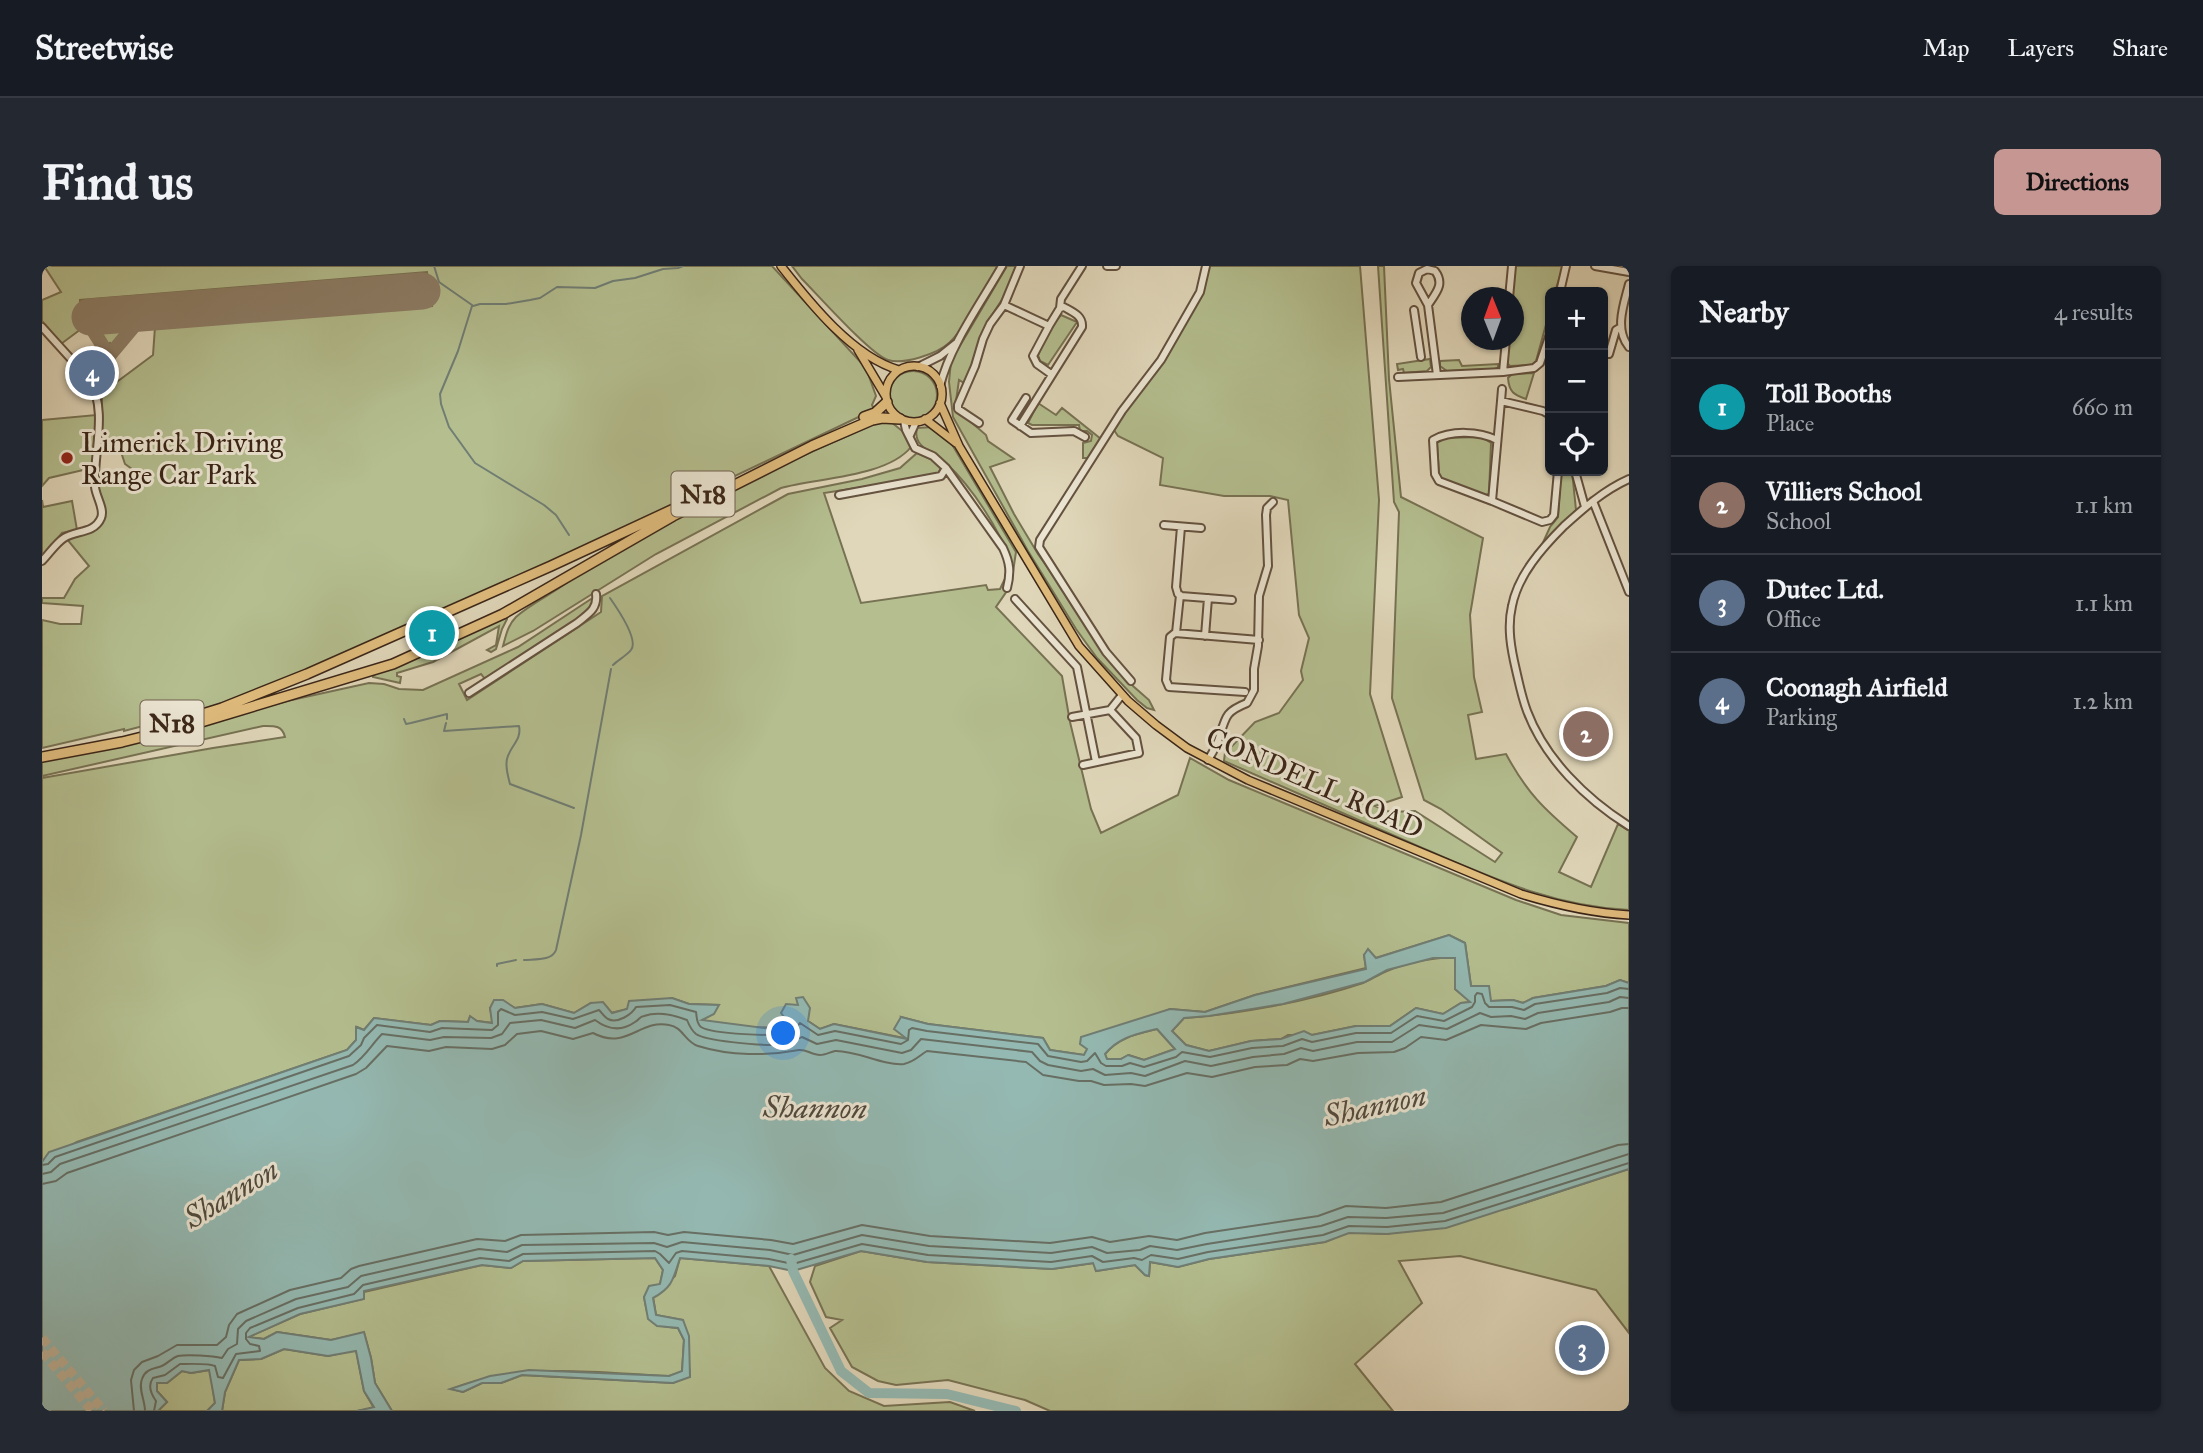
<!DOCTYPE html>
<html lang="en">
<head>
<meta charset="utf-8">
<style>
  :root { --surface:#171b24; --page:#242831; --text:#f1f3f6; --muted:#9ea1a6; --line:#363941; --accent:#c59692 }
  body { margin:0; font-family:"IM FELL Great Primer",serif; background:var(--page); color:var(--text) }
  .controls { position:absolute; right:21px; top:21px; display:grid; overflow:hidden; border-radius:10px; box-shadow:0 2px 5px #0004 }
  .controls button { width:63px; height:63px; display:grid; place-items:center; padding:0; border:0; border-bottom:2px solid var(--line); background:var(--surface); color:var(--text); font:35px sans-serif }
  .compass { position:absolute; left:1419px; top:21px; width:63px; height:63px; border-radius:50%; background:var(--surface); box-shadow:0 2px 5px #0004; rotate:359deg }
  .you { position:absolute; left:742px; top:768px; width:24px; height:24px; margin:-18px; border:5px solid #fff; border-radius:50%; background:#1a73e8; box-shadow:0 0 0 10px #1a73e833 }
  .badge { display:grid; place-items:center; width:46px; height:46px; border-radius:50%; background:var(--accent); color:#fff; font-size:23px; font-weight:700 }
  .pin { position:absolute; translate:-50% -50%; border:4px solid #fff; box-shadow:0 2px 7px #0006 }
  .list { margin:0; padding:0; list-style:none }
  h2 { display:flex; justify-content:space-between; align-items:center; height:91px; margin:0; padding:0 28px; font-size:30px }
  h2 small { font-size:23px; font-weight:400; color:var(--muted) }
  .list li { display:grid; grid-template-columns:46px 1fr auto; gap:21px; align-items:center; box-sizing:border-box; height:98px; padding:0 28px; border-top:2px solid var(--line) }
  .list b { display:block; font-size:26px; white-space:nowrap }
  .list p { margin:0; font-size:23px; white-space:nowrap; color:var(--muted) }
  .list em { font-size:23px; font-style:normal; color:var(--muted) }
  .icon { flex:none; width:38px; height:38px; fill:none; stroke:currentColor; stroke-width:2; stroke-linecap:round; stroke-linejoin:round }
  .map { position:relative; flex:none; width:1587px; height:1145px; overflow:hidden; border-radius:10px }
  header { display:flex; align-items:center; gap:42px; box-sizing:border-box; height:98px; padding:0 35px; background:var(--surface); border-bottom:2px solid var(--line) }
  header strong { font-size:33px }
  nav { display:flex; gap:38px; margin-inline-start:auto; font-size:24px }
  .intro { display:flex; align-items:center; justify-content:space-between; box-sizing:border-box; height:168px; padding:0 42px }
  h1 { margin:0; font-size:49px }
  .button { padding:18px 32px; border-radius:10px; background:var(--accent); color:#111; font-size:24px; font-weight:700 }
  main { display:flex; gap:42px; padding:0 42px }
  aside { flex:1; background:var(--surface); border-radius:10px; box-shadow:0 2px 5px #0004 }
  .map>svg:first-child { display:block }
  .green { fill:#b4be8f; stroke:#777253; stroke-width:2 }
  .water { fill:#94b9b2; stroke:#707e74; stroke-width:2; fill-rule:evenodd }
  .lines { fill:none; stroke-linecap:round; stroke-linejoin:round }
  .shore { stroke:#676f64; stroke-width:2 }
  .stream { stroke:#707e74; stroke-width:2 }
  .river { stroke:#94b9b2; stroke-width:10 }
  .taxiway { stroke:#8d7e68; stroke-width:14 }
  .runway { stroke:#8d7e68; stroke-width:37 }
  .highway-tunnel { stroke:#bfb399; stroke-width:9; stroke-dasharray:9 4.5; stroke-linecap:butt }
  .minor-casing { stroke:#645240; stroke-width:10 }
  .major-casing { stroke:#3a2517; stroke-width:10 }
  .highway-casing { stroke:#3a2517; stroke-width:12 }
  .minor { stroke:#ebe5d2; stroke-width:6 }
  .major { stroke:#e0bc7d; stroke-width:7 }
  .highway { stroke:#e0bc7d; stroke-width:9 }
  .poi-dot { fill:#8f2418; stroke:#ebe5d2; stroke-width:2.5 }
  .labels { text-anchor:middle; stroke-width:6; stroke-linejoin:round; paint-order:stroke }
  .shield { fill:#ebe5d2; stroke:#6f5f4f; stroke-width:2 }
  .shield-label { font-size:26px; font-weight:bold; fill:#3a2517 }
  .poi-label { font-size:28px; fill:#3a2517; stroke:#ebe5d2; text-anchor:start }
  .street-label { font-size:28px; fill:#3a2517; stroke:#ebe5d2 }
  .water-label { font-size:30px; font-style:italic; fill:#504a3e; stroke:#ebe5d2 }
</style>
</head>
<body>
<header>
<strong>Streetwise</strong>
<nav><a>Map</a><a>Layers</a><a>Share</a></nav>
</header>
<div class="intro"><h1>Find us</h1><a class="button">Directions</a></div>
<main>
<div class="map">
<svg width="1587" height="1145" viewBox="0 0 1587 1145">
  <rect width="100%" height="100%" fill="#e0d7ba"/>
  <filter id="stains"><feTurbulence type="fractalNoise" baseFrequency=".00286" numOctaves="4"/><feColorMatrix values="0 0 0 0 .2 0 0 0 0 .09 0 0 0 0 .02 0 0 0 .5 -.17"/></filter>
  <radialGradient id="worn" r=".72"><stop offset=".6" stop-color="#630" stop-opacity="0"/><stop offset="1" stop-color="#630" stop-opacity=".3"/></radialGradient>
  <path class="green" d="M2,0h728l94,102 10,28 -4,9 2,4 -7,4 -254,121 -211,95 -178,76 -100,26v-2l-82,19v-128l18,4h21l2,-18 -41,-3v-5h22l11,-19 14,-13 -23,-28c41,-8 46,-14 31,-53l46,-8 -18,-13 -8,-24h-16l1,-47 51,-38 2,-28 277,-21 -5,-34 -347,28 1,29 -20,15 -19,-23v-21l19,-8z
    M750,0h206c-14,22 -31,60 -49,77 -12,11 -46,22 -61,17 -17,-5 -71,-66 -86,-81z
    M965,0h10l-14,32 -14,22 -10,23 -6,22 -9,18 -5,-3 -4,28 31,27 2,6 26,18 -24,8 24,47 24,40 95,132 16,14 5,10 -7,-2 -10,-8 -40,-42 -21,-29 -48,-78 -75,-134 -4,-35 2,-21z
    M1164,0h154l19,234 -9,194 32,103 -27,9 15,6 25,-1 80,51 7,-9 -61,-44 -17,-9 -32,-102 7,-186 -5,-10 -16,-236h6l5,113 12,118 82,41 -13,77 4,62 8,35 -14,3 8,44 30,-5c21,39 38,55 71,83l-18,35 32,15 27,-63 11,7v79c-78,-4 -138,-33 -209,-63 -65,-28 -130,-57 -196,-86l2,-17 6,2 23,-24 24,-9 24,-33 -2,-9 8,-33 -10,-23 -11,-115 -18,-4h-46l-64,-11 3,-27 -45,-22 -4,-6 88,-137z
    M1473,0h48l-8,26h-5v18l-14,51 -4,4 -22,1 -3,-3 2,-23h5l-2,-43z
    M1019,49l16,7 -29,43 -8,-4 -2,-6 12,-26z
    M94,51l1,2 -23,28 -4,-4 -4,4 -13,-19 3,-8z
    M1388,93l1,8 -4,4 -23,2 -1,-4 -5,1 -1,-6z
    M1417,94l3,6 36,-2v3l-3,2 -48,2 -7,-5v-5z
    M847 129a24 24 0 1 1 48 0a24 24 0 1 1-48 0Z
    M1492,107l-8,26c-12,-4 -17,-7 -18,-21l4,-4z
    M996,137l18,12 6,-7 39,31 -11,19h-7v-15l8,-2 1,-6 -5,-4h-7l-1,-6h-47l-4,-2z
    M54,149l-4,53 -43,10 -7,8v-66z
    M838,155h10l17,14 4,12c-24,30 -94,31 -130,41l-125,66 -123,77 -30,15c3,-11 5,-21 13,-29 14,-13 34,-22 49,-33 97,-68 208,-114 315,-163z
    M891,161l14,9 69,116 -5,33 -15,22 66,69 8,46 21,87 10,24 77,-38 12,-37 39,22 287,120 45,15 68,8v60l-9,-3 -14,6 -73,12 -10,5 -10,-3 -22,1 -20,-15 -6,-43 -16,-8 -73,23 -12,-3 2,13 -111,27 -50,17 -35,-3 -82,40 -4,6 -34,-5 -7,-12 -115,-14 -27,-7 8,22 -75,-15 -14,5 -12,-8 -9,-16 -7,1 -1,20c-30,4 -61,-1 -91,-6l18,-15 -29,-1 -17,-6 -61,15 -20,-10 -17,10 -32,-9 -27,4 -9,-5 -16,5 3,15 -16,-2 -7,-4 -2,5 -28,-1 -9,4 -57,-7 -10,12 -7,-3 -1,13 -9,10 -270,92 -35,20v-384l171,-30 72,-11c-3,-12 -11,-11 -22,-11l-221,50v-16l118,-24 127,-35 82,-18 15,1 15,5 24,1 95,-43 73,-48 3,1 -3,9 -17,14 -89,56 -4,-5 -22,10 8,16 134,-88 1,-16 186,-102 74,-15 38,-11 17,-15 18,8 6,7 -3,6 -11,3 -103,16 37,110 125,-18 2,5 12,-1 12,-25c-13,-35 -39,-76 -66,-101 -12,-10 -34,-16 -29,-35z
    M1440,171l9,6 -2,51 -6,2 -41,-17 -3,-4 -2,-32 5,-5z
    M1519,205h11l4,39 -35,37 9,-20 8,-10z
    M0,234l1,7 29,-6 5,29 -15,3 -18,22 -2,-2z
    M464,348l1,5 -5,10 -6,20 -5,3 -4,-2 9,-5 3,-19 -66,36 -36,11v3l4,1 -1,6 -27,-6v-2l80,-33z
    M1413,691v32l16,13 -10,1 -18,11 -27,-6 -26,18h-34l-44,9h-24l-7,4 -30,2 -42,10 -23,-6 -14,-14 12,-13c56,-4 126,-17 179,-35 8,-3 16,-9 24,-12 21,-9 45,-13 68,-14z
    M1115,763l18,20 -31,11 -15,-5 -8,4h-14l-2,-5c14,-17 32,-20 52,-25z
    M1587,903v164l-33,-43 -136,-34 -61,5 23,42 -67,61 38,47h-343l-25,-11 -77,-20 -52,5 -18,-4 -26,-14 -22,-39 12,-8 -16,-3 -16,-35 5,-16 46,-15 66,11 125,7 42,-6 2,8 39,-6 10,10 4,1 1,-14 28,5 31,-8 116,-17 24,-10 38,2 122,-26z
    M613,992l8,12 -3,14 -16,13c5,27 6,28 34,31l6,12 -2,32 -13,4c-73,-3 -149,-15 -217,13l11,3 19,-9h19l21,-8 151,8 17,-7 -7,-56 -27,-5 -3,-18 22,-21 5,-18 89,8 56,102 24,23 35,15 66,-4 25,9h-583l-17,-28 -4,-25 -7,-25 -33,7 -54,-8 -13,7 -16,-2 52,-23 63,-15 1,-7 118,-27 29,3 12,-7z
    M242,1083l44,7 28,-6 8,41 10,17 -17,3h-135l3,-19 14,-32 22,-1z
    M168,1104l5,33 -8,8h-49l9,-9 -10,-11v-8h10l15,-12 9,2z"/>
  <path class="water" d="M1407,669l16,8 6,43h18l2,15 22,-1 10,3 10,-5 73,-12 14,-6 9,3v186l-183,59 -59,6 -38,-1 -24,9 -116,17 -31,8 -28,-5 -1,14 -4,-1 -10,-10 -39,6 -3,-8 -41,6 -125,-7 -66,-11 -68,20 -24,-5 -89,-8c-7,21 -7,29 -27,40l3,17 27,5 6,16 1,41 -17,6 -151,-8 -21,8h-19l-19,9 -13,-3 40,-13 39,-6 140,6 13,-5 2,-31 -6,-12 -21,-2 -9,-7 -4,-22 5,-11 11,-2 3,-14 -8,-12 -132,3 -12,7 -29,-3 -118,26v8l-64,15 -51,23 15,2 13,-7 54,8 33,-8 7,26 4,25 17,28h-35l17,-4 -10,-16 -8,-40 -28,5 -44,-7 -23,10 -22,1 -14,32 -3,19h-15l8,-8 -6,-33 -18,3 -9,-2 -15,12h-10v8l10,11 -9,9h-116v-249l7,-10 298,-102 9,-10v-13l8,3 10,-12 57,7 9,-4 28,1 2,-6 7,5 15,2 -2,-15 4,-8h9l12,8 27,-4 32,9 17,-10 12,-1 9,11 15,-4 2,-8 43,-3 17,6 30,1 -5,9 -12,6 69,9 20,-3 -10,-13 5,-9 12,1 -2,-7 7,-1 7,11 -2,13 12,8 14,-5 73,15 -13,-10 7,-12 27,7 115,14 7,12 34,5 3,-6 -7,-5 1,-7 89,-28 35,3 50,-17 111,-26 -2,-14 4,-6 8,9zM1391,692h22v31l15,13 -9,1 -18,11 -27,-6 -26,18h-34l-44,9 -8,-4 -23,8 -30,2 -42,10 -23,-6 -14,-14 12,-13 25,-2 74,-12 82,-22 22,-12zM1115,763l18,20 -31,11 -16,-5 -7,4h-14l-2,-5c14,-17 32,-20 52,-25z"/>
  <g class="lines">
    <path class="shore" d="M0,899l6,-1 7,-7 294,-101 12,-11 3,-7 13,-13 53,7 12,-4 50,2 6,-5v-13l3,-3 14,6 27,-3 31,7 26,-9c3,3 5,7 9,9 10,5 24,-5 28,-12l34,-2 26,7c1,5 0,11 5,15 11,7 75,10 88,6 6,-1 7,-6 11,-10l18,12 17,-4 66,13 7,-4 1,-10 3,-2 15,3 111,13 10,12 33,6 6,-1 8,-8 6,10 5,3h16l8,-3 14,4 32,-10 6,-5 28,5 42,-9 31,-2 19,-7 10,3 44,-9h35l26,-17 27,5 28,-14 3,-5v-6l2,-3 5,1 3,9 4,4h23l12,3 11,-6 72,-11 13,-5 9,1
      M0,908l9,-2 9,-8 293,-99c12,-8 19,-21 29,-31l48,6 14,-3 47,1 11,-4 8,-11 31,-3 34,8 20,-8c12,9 26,12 40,2 5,-3 4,-5 9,-6 14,-5 30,-1 43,4 2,5 4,10 9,14 10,7 61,11 75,11 11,-1 22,-3 31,-8l15,7 19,-4 66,13 9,-3 10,-11 111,13 8,9 8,4 33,6 12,-2 12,6 26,-2 14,3 40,-15 26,5 42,-9 31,-3 17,-6 12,3 44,-9h35l27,-17 28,4 33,-16 11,4 20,-1 14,3 13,-6 71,-11 11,-5 9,1
      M0,918l14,-3 11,-8 289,-99 10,-6 21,-22 42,5 17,-4 46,2 13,-4 12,-11 24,-3 32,8 20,-6c34,18 46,-14 76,-8 14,2 16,17 29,21 32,10 69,10 101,4 7,-1 13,5 21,5 5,0 10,-3 15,-4 21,-1 48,15 69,13 10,-2 16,-9 23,-13l99,11 17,13 36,6h12l13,4 27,-1 14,2 42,-13 25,4 43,-10 32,-2 13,-6 13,2 45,-8 36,-1 11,-4 16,-11 25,3 35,-15 45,4 15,-6 69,-11 12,-4h7
      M92,1145l-3,-31 3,-10 8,-8 16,-6 19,-11h40l9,-8 3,-12 8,-11 53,-24 51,-12 10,-9 8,-3 118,-27 28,2 16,-6 133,-3 14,3 16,-3 87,8 22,4 69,-19 68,11 120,7 42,-6 18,5 39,-6 28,4 28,-7 113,-17 28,-10 40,2 55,-6 177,-57 11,-1
      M103,1145c0,-11 -7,-22 -3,-32 3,-9 10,-10 17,-12 8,-2 12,-9 19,-11 9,-2 35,0 44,2l6,-9 9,-5 1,-15 8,-8 50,-22 52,-12 13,-11 118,-27 28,3 15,-7 132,-2 13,4 15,-5 88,8 23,5 69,-20 67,11 122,7 41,-6 15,6 33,-3 10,-4 27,4 30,-6 114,-18 27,-9 38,1 57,-5 186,-59
      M112,1145l2,-10c-5,-7 -9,-15 -3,-23l12,-3 15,-11c8,0 29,-1 35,2l3,11 5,1 13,-24 24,-3 -1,-5 -9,-2 -4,-5v-6l4,-5 48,-20 56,-14 9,-9 117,-27 29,3 14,-7 132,-3 5,3 9,9 7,-10 6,-2 87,8 24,5 69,-20 66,11 123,7 41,-6 11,6 31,-4 8,2 9,-5 27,4 30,-7 115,-17 26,-9 38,1 58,-6 184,-58"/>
    <path class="stream" d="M392,0l5,16 33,23
      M430,40l-14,45 -18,43 1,10 8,23 26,36 69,42 12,10 13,20
      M431,40l7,-2h26l24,-4 10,-2 17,-11 38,1 18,-7 22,-3 28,-9 15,-1 5,-2
      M568,332c7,10 29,42 21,52 -5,6 -13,10 -18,15
      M362,453l2,5 5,-1 36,-9v5
      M404,457l-2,8 75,-5c3,14 -9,20 -12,33 -2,8 1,17 3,25l64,24
      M482,694c11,-1 28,1 32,-10l25,-115 30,-166
      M455,700v-2l19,-4"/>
    <path class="river" d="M749,993l2,12 48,100 28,22 78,1 69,17"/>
    <path class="taxiway" d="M48,51l1,10 18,29 36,-43"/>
    <path class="runway" d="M48,51l332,-26"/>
    <path class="highway-tunnel" d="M0,1072l62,73
      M0,1086l50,59"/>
    <defs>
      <path id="minor" d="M1065,0h9
        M1553,0l34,6
        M1587,18c-5,20 -15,45 0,63
        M1518,26l6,-26
        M1467,32l3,-32
        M962,39l45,21 11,-18 4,-1c9,5 19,9 18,20l-62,99
        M1386,39c8,-12 17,-21 7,-34l-8,-2 -8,4 -3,10 12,22 9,70
        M1018,42l1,-9 21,-33
        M1372,44l7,47
        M1007,60l-16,30 4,8 14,10
        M0,61l48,53c18,32 3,73 5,107 1,10 10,22 6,31 -7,16 -25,12 -37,20 -8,5 -15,16 -22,23
        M1567,88l7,-24 5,-3
        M876,101l22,-11 15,-12
        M1461,106l3,-32
        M1356,111l105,-5 31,-4 6,-5 10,-29
        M898,120c10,-41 41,-83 62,-120
        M984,132l-14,22 19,13 43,-2 11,6
        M1459,135l1,-12
        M1508,149l-7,-4 -42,-10 -9,100 50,21 8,-2 4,-5 4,-44
        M862,155l2,9 9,18 18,8 13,12 57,80c7,15 8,24 4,40
        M937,157l-21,-14v-4l17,-39 8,-27 7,-15 14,-19 16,-39
        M868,169l6,-13
        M1533,205l10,36
        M1587,213c-25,11 -45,29 -65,47 -22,22 -46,49 -52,80 -5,21 -1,43 4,64 3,13 6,28 11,41 18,48 59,88 102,115
        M797,229l102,-19 5,-8
        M1450,235l-53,-20 -4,-7 -2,-34c18,-10 46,-9 64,0
        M1551,235l36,91
        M1122,259l37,3
        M1139,261l-5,60 2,7 3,2 51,4
        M973,333l62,68 19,95
        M1134,367l4,-38
        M1163,370l3,-38
        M1089,415l-25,-29 -67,-105 1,-7 82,-129 39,-51 39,-68 6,-26
        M1203,426l-76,-5 -3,-7 4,-43 5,-4 84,7
        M427,427l108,-70c11,-9 21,-14 19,-29
        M1068,444l12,-15
        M1030,451l38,-7 26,28 3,15 -56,12
        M1166,494c5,-8 10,-16 12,-25 6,-20 7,-24 27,-32l7,-13v-21l4,-23 1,-50 9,-30 -2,-51 1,-7 6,-6"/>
      <path id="major" d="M739,0c29,37 72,91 118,104
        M816,84l28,47
        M844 128a28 28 0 1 1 56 0a28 28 0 1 1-56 0Z
        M898,137l19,43 120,200 49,55 28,24 31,23 61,32 273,114c36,11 71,19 108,21
        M883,153l31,24"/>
      <path id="highway" d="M822,151l11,-4 12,-11
        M138,455l42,-13 85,-34 244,-108 127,-59
        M0,491l80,-15 76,-19 195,-59 110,-50 170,-98 139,-70 60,-26 10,-2 18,1"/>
    </defs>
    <use href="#minor" class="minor-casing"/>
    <use href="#major" class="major-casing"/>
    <use href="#highway" class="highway-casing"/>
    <use href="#minor" class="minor"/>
    <use href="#major" class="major"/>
    <use href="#highway" class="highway"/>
  </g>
  <circle class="poi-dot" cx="25" cy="192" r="7"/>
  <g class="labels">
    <g class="shield">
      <rect x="629.5" y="205.5" width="63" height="45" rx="5"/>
      <rect x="98.5" y="434.5" width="63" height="45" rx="5"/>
    </g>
    <g class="shield-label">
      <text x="661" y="237">N18</text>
      <text x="130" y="466">N18</text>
    </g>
    <g class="poi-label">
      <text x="39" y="186">Limerick Driving<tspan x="39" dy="32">Range Car Park</tspan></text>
    </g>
    <g class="street-label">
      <text transform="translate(1273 516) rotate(24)" y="10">CONDELL ROAD</text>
    </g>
    <g class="water-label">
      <text transform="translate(1333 840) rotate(-12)" y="10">Shannon</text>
      <text transform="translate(773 842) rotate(1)" y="10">Shannon</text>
      <text transform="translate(189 928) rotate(-31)" y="10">Shannon</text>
    </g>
  </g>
  <rect width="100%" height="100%" filter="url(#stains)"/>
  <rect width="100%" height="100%" fill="url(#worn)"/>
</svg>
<div class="controls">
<button>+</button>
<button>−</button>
<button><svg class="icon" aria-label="locate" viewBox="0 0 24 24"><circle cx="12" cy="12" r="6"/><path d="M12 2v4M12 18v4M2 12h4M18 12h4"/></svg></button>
</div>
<svg class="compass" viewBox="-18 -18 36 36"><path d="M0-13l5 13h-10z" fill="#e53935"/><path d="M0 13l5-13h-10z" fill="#9ea1a6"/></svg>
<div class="you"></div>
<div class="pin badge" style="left:390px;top:367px;background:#0f9aa8">1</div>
<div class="pin badge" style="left:1544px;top:468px;background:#8d6e63">2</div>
<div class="pin badge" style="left:1540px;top:1082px;background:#5c6f8a">3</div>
<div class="pin badge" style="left:50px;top:107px;background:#5c6f8a">4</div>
</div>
<aside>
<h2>Nearby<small>4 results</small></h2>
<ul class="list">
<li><span class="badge" style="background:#0f9aa8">1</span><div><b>Toll Booths</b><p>Place</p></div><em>660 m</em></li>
<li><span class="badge" style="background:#8d6e63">2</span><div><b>Villiers School</b><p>School</p></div><em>1.1 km</em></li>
<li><span class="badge" style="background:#5c6f8a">3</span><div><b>Dutec Ltd.</b><p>Office</p></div><em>1.1 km</em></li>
<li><span class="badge" style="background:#5c6f8a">4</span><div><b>Coonagh Airfield</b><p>Parking</p></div><em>1.2 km</em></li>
</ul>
</aside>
</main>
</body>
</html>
